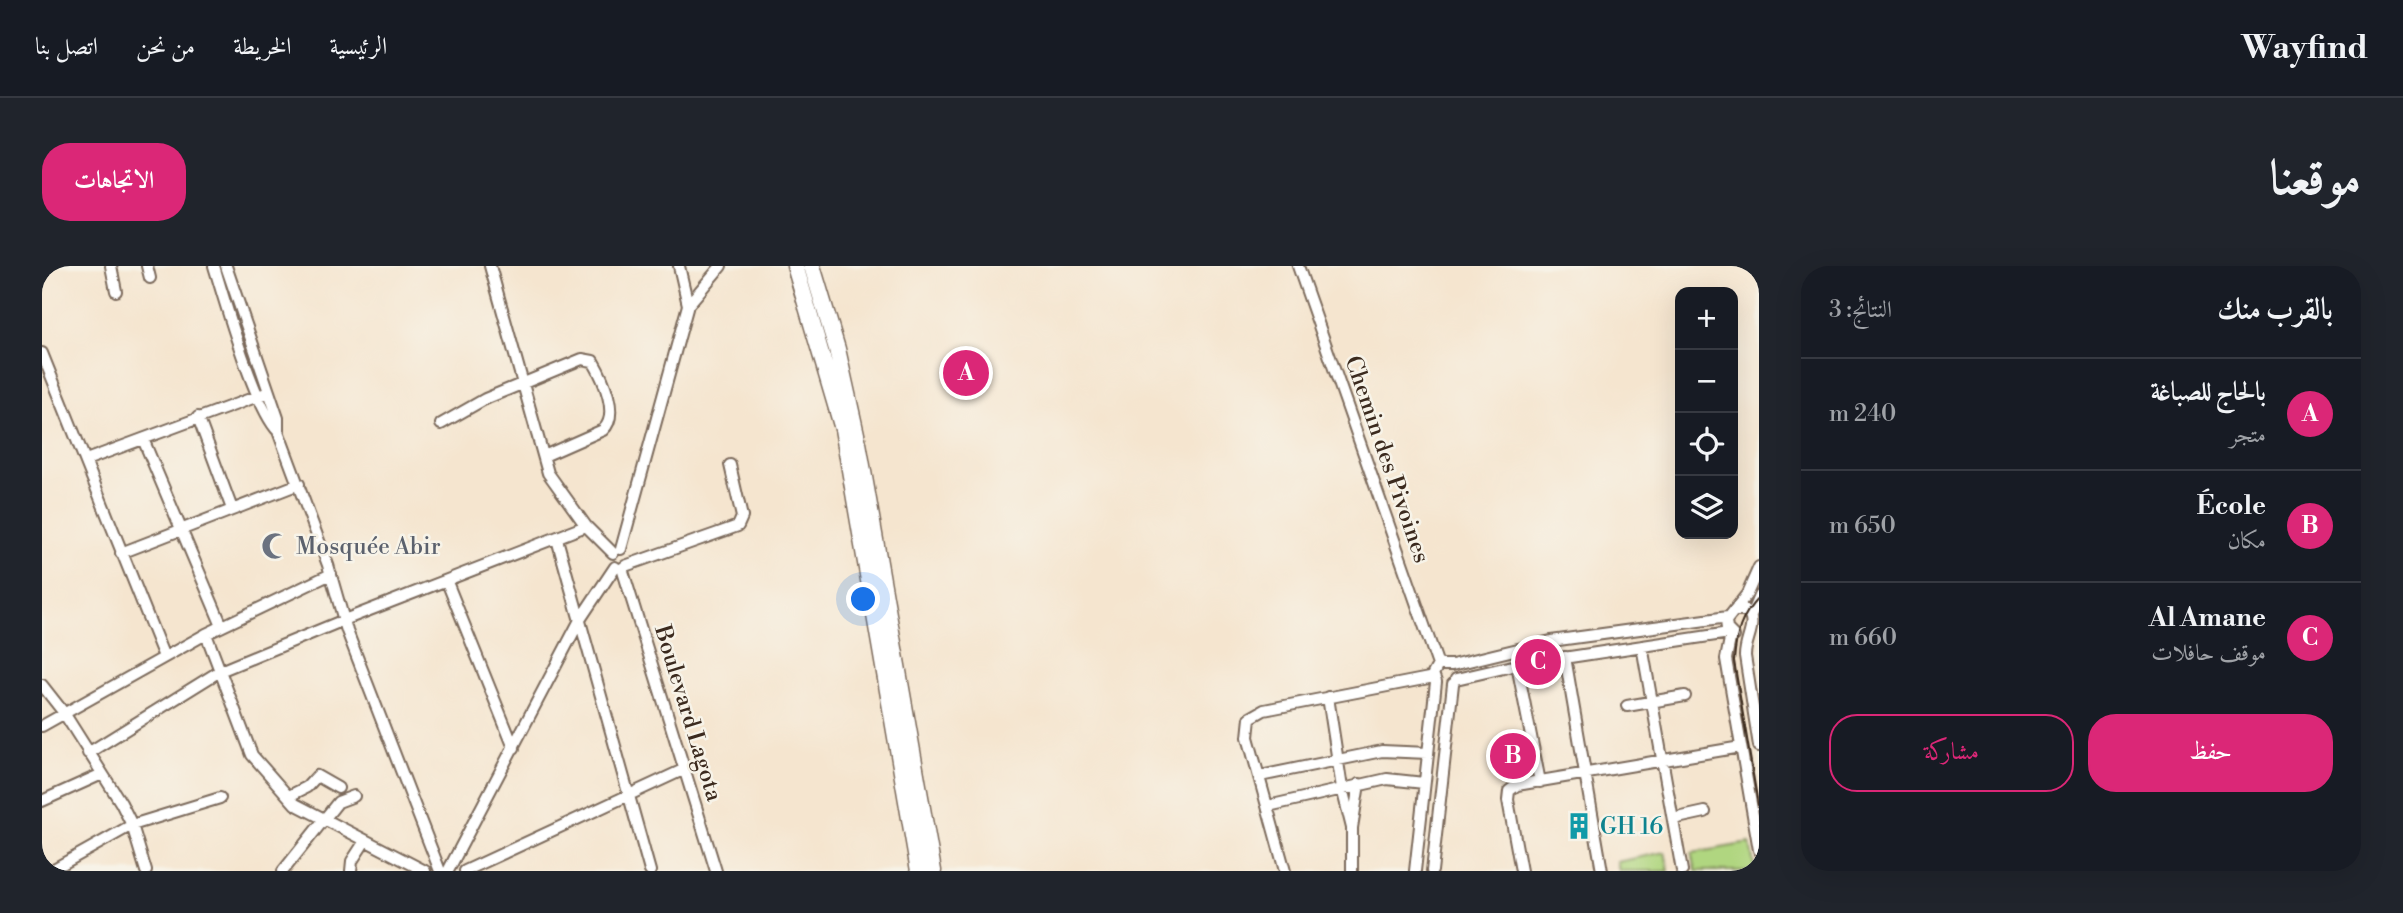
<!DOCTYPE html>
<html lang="ar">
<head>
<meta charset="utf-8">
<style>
  :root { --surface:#171b24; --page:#20242c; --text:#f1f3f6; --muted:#9ea1a6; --line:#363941; --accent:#db2777 }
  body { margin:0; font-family:"Libre Bodoni",Amiri,serif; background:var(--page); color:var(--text); direction:rtl }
  .controls { position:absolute; right:21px; top:21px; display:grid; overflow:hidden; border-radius:14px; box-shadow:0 7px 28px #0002 }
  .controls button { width:63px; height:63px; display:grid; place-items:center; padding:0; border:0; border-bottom:2px solid var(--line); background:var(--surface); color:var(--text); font:35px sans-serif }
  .you { position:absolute; left:822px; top:334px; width:24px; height:24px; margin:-18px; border:5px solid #fff; border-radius:50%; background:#1a73e8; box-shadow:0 0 0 10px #1a73e833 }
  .badge { display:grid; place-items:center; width:46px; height:46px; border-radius:50%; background:var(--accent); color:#fff; font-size:23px; font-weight:700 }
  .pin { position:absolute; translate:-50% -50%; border:4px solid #fff; box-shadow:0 2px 7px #0006 }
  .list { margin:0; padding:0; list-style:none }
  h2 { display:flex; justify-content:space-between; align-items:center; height:91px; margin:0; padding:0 28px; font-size:30px }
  h2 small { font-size:23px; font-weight:400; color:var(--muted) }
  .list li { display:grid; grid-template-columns:46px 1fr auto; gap:21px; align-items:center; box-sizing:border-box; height:112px; padding:0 28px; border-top:2px solid var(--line) }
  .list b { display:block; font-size:26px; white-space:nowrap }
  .list p { margin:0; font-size:23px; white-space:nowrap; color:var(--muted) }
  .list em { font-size:23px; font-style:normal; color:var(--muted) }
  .actions { display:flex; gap:14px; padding:21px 28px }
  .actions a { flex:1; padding:16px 0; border:2px solid var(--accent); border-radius:28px; text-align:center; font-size:24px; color:var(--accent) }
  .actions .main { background:var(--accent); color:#fff }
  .icon { flex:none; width:38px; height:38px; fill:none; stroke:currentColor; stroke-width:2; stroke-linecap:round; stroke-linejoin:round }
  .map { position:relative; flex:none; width:1717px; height:605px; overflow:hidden; direction:ltr; border-radius:28px }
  header { display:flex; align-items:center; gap:42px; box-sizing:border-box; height:98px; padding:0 35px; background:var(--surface); border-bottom:2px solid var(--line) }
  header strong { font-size:33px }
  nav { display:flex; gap:38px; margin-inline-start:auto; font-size:24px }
  .intro { display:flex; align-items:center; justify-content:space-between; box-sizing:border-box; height:168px; padding:0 42px }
  h1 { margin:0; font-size:49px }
  .button { padding:18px 32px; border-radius:28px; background:var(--accent); color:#fff; font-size:24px; font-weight:700 }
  main { display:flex; gap:42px; padding:0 42px }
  aside { flex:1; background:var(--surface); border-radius:28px; box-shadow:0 7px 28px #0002 }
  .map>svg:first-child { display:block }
  .green { fill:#b0d680; stroke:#76804f; stroke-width:2 }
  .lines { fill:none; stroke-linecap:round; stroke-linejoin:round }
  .minor-casing { stroke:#7c6b5c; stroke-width:14 }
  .highway-casing { stroke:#7c6b5c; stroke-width:19 }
  .minor { stroke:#fff; stroke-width:10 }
  .highway { stroke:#fff; stroke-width:16 }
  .tram { stroke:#3b2a1e; stroke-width:2 }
  .labels { text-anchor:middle; stroke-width:5; stroke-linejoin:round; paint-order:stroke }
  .street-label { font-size:23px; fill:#3b2a1e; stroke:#f7f3e8 }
  .worship-label { font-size:23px; fill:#5b616d; stroke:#f7f3e8; text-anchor:start }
  .culture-label { font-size:23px; fill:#0d838f; stroke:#f7f3e8; text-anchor:start }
</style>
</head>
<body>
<header>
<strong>Wayfind</strong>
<nav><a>الرئيسية</a><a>الخريطة</a><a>من نحن</a><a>اتصل بنا</a></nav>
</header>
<div class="intro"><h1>موقعنا</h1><a class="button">الاتجاهات</a></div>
<main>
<aside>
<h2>بالقرب منك<small>النتائج: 3</small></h2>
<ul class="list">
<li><span class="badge">A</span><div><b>بالحاج للصباغة</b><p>متجر</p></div><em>240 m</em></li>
<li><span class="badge">B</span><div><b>École</b><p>مكان</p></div><em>650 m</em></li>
<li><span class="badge">C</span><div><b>Al Amane</b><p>موقف حافلات</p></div><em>660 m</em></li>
</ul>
<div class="actions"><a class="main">حفظ</a><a>مشاركة</a></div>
</aside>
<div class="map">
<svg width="1717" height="605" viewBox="0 0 1717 605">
  <rect width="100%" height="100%" fill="#f7f3e8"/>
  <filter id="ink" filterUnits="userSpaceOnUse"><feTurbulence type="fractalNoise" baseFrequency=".0143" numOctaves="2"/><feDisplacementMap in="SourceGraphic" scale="14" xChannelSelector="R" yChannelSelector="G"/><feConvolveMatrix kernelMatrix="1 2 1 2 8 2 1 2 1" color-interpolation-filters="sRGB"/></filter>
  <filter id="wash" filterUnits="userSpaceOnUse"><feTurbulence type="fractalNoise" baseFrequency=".00686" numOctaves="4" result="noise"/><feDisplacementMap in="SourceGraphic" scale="28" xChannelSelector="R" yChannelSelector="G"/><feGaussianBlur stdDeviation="1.57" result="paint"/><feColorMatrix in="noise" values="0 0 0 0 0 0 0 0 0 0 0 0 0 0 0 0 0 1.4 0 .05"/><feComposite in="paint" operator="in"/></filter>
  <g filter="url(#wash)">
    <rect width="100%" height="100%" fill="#f5e5cf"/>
    <path class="green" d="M1708,577l5,28h-59l-4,-18z
      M1623,586l4,19h-50l-2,-9z"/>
  </g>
  <g filter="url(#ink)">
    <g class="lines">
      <defs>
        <path id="minor" d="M69,0l5,25
          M105,0l3,12
          M172,0c11,36 41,142 64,165
          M184,0l52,152v13l50,134 19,66 93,240
          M448,0l58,207 38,53 27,27
          M637,0l9,39
          M1256,0l140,399
          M0,87l122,304
          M156,151l34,92
          M399,158l44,-25 97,-40 11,2c10,17 27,54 10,69l-59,26
          M101,173l79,187
          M44,194l183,-68
          M515,273l93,332
          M579,283l67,-244 33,-39
          M79,287l178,-69
          M583,300l113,-40 4,-9 -12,-52
          M580,302l94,303
          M405,316l67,166
          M1692,345h12c13,12 -1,27 -1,45l14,90
          M1709,349l8,-19
          M164,368l46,121 43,49 130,67
          M1689,368l-5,25 33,191
          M1692,370l-7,-7 -1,-8 21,-27 12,-27
          M1600,380l40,225
          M1523,391l37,214
          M1475,399l23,117
          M1414,413l61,-14 212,-32
          M0,419l22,28 57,90 11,22 14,46
          M1286,431l14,91 10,40
          M1585,440l58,-10
          M0,460l164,-92 125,-60
          M46,487l132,-82 124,-51 242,-94
          M1218,510l122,-25 46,2
          M247,530l18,-9 10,-11 21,12
          M0,535l60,-27
          M1226,540l119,-27 37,4
          M1631,553l32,-7
          M8,605l82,-46 88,-27
          M241,605l55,-69 16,-6
          M309,605l1,-10 13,-20
          M406,605l133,-253 34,-51
          M423,605l220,-102
          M1243,605l-37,-134 2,-19 14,-8 170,-33
          M1310,605v-43l7,-44
          M1373,605l21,-189 -3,-8 5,-9h14l99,-24 177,-24
          M1390,605l21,-187
          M1479,605l-13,-71 1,-9 8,-6 224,-38"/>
        <path id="highway" d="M753,0l48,163 76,442
          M770,0l25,83 21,94 75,428"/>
      </defs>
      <use href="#minor" class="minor-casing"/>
      <use href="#highway" class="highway-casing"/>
      <use href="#minor" class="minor"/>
      <use href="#highway" class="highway"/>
      <path class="tram" d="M1717,331c-19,20 -23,38 -25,64l25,149"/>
    </g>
  </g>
  <defs>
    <symbol id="mosque-bare" viewBox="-9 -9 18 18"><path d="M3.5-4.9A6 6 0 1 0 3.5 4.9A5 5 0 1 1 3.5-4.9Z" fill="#6b7280" stroke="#f7f3e8" stroke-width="2.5" paint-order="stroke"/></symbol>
    <symbol id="building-bare" viewBox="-9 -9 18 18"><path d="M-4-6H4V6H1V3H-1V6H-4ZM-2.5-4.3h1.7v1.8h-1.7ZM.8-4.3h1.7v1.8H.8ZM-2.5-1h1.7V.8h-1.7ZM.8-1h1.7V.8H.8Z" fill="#0f9aa8" stroke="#f7f3e8" stroke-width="2.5" paint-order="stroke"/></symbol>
  </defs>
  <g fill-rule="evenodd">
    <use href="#mosque-bare" x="214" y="261" width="38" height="38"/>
    <use href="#building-bare" x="1518" y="541" width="38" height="38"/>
  </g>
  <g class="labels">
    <g class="street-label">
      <text transform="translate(1346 193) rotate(71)" y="8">Chemin des Pivoines</text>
      <text transform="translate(647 447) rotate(73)" y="8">Boulevard Lagota</text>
    </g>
    <g class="worship-label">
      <text x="254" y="288">Mosquée Abir</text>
    </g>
    <g class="culture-label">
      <text x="1558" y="568">GH 16</text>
    </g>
  </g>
</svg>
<div class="controls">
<button>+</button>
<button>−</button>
<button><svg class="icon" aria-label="locate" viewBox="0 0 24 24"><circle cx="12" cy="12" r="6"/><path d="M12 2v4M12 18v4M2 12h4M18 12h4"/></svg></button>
<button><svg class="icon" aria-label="layers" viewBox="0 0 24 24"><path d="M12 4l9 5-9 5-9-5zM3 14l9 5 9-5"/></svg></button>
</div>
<div class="you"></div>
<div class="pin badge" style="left:924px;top:107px">A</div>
<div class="pin badge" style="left:1471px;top:490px">B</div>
<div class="pin badge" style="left:1496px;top:396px">C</div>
</div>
</main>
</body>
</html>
